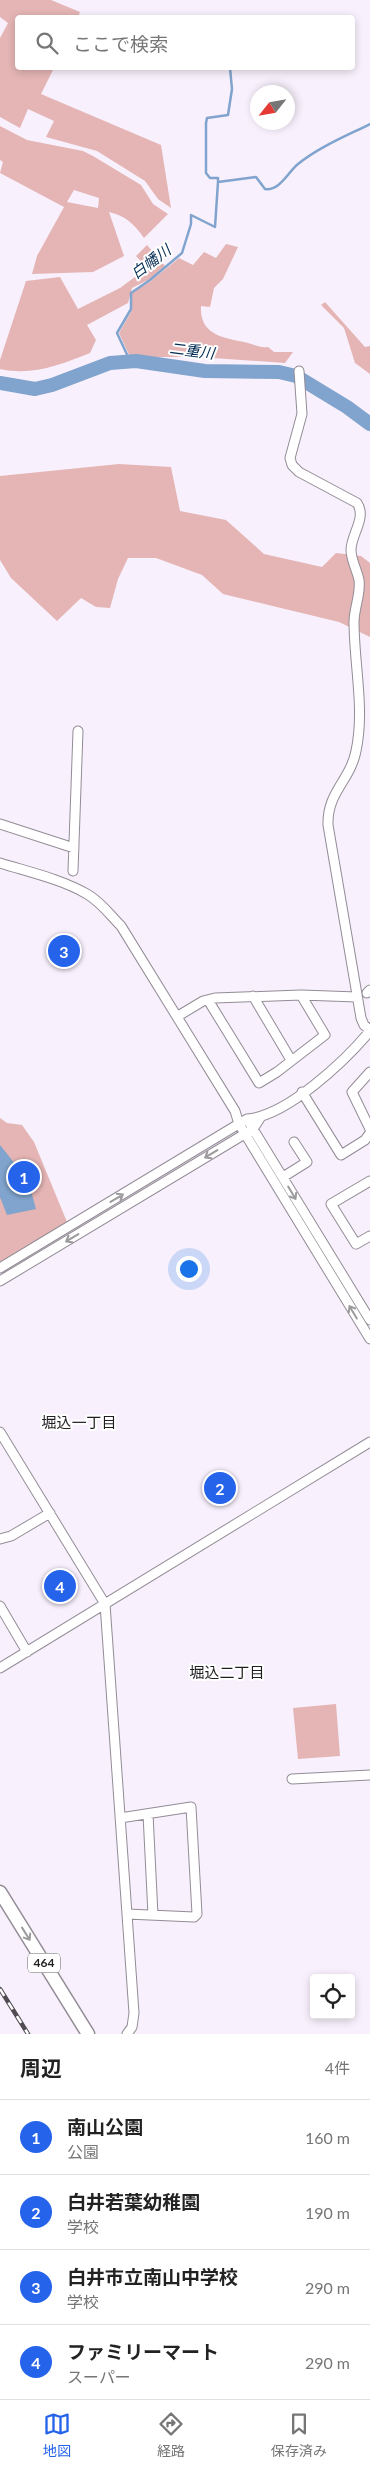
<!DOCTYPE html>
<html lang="ja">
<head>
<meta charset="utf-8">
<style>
  :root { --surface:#fff; --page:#f6f6f6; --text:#222; --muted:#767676; --line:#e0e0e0; --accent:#2563eb }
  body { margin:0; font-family:Lato,"Noto Sans JP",sans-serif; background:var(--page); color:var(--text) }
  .controls { position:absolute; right:15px; bottom:15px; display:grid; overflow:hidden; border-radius:5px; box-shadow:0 2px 8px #0003 }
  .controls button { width:45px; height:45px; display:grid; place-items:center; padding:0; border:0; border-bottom:1px solid var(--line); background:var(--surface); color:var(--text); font:25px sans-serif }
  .compass { position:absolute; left:250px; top:85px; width:45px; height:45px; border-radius:50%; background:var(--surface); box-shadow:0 2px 8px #0003; rotate:239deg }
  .you { position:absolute; left:188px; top:1268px; width:18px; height:18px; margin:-12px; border:4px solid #fff; border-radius:50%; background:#1a73e8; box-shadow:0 0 0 8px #1a73e833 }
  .badge { display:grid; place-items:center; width:32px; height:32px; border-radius:50%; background:var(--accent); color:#fff; font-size:16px; font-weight:700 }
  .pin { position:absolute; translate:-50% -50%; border:2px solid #fff; box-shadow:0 1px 5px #0006 }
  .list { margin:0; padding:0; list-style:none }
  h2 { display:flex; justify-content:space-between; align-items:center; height:65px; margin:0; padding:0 20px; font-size:21px }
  h2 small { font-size:16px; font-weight:400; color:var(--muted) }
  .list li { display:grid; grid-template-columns:32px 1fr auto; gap:15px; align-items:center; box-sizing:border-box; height:75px; padding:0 20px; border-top:1px solid var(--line) }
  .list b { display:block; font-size:19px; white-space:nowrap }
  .list p { margin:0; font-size:16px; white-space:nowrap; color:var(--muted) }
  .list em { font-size:16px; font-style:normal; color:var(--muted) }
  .icon { flex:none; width:28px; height:28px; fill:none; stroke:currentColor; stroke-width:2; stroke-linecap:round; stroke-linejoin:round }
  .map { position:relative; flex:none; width:370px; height:2034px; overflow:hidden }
  .search { position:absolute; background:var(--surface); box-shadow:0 2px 8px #0003; left:15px; right:15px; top:15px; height:55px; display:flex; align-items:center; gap:12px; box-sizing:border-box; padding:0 18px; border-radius:5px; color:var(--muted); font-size:19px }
  .sheet { height:365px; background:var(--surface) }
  nav { display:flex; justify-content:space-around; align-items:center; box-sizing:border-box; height:70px; border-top:1px solid var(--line); background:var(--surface); font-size:14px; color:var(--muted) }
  nav a { display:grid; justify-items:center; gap:2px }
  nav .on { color:var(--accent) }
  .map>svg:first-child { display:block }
  .green { fill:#e4b5b4; fill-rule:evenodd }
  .water { fill:#80a4cd }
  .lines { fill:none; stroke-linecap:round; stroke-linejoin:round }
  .stream { stroke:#80a4cd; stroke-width:2.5 }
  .river { stroke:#80a4cd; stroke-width:14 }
  .minor-casing { stroke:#938c96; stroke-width:11 }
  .highway-casing { stroke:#938c96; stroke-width:15 }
  .minor { stroke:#fff; stroke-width:9 }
  .highway { stroke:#fff; stroke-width:12 }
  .rail-casing { stroke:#504c52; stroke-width:4.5 }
  .rail { stroke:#fff; stroke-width:2.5; stroke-dasharray:8; stroke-linecap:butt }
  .oneway { stroke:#9b9a9c }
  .labels { text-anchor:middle; stroke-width:4; stroke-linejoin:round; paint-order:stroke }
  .shield { fill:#fff; stroke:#646264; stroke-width:1 }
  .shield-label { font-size:12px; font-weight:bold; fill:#211e22 }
  .water-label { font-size:15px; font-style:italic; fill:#052d53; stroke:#fff }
  .neighbourhood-label { font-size:15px; fill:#211e22; stroke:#fff }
</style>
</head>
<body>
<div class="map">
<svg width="370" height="2034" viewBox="0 0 370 2034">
  <rect width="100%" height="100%" fill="#f8f0fc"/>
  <path class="green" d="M0,0h51l29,12 -2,5 -60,1v50h36l-13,26 120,51 10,63 -13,-9 -13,-18 -48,-30 -51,-14 8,-16 -26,-12 -8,19 -20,-11v-79l8,-15 -8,-6z
    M0,126l27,14 56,11 10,5 48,29 12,19 15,10 -24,24c-10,-14 -18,-22 -35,-26l15,44 -31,16 -61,2 5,-18 27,-49 -64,-34 3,-11 -3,-2zM74,190l25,8 -1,10 -31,-6z
    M226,244l12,3 -15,32 -9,9 -4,19 -9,-1c-2,31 26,32 47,37 7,2 13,5 20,4l6,5h19l-8,11 -87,-6h-68l-11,-24 12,-21 1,-19 19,-12 28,-23 14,7 11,-13 12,6z
    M147,245l18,21 -15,13 -18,9 -4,15 -41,22 9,15 -6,13c-30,12 -58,23 -90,16v-9l26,-79 34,-4 18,32 42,-21 27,-20 -11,-12z
    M325,302l40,45 5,-1v28l-15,-11 -11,-35 -23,-23z
    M119,464l52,3 9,44 46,9 38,34 58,13 14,-14 25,3 9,7v74l-31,-15 -116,-28 -21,-19 -46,-17h-28l-10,21 -8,29 -14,-1 -15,-9 -24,23 -46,-43 -11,-18v-84z
    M0,1118l7,5 15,2 12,17 33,80 -67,40z
    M336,1704l4,52 -42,3 -5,-51z"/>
  <path class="water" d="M0,1145l28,35 8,29 -29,6 -7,-18z"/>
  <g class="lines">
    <path class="stream" d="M218,182v-4h-8l-4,-5v-50l1,-5 21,-3 4,-26 -2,-21
      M130,361l-13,-28 14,-24v-16l19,-13 32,-27 9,-29v-9l24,12 3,-45 38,-5 9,12c15,2 23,-17 33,-25 21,-17 48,-28 72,-40"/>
    <path class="river" d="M0,383l35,6 17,-4 58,-22 26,-2 69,10 74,1 17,4 51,31 23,17"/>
    <defs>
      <path id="minor" d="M299,371l3,43 -12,44 2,7 7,7 58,31c10,15 -6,31 -6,47 0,10 6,20 8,30 2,14 -5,28 -5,42 0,42 11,87 2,129 -6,30 -29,41 -28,74l33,193 3,7 6,5
        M0,824l74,24
        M0,863c29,9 61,16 87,31 14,8 23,21 34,32l114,185 4,13 131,215
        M73,871l5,-140
        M367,993l3,-3
        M253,996l38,64
        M208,1000l51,83 18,-11 48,-37 -24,-40
        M178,1016l25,-15 12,-3 86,-3 56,2
        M370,1072l-18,20 18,37
        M302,1092l39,63 24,-15 5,-7
        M250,1124l120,196
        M283,1177l24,-15 -13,-20
        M370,1181l-39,23 25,40 14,-8
        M0,1268l247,-149c40,-3 98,-58 123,-88
        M0,1281l253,-152 7,-11
        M0,1432l105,172 29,409 -2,14 -5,7
        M0,1539l11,-3 39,-23
        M0,1606l27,46
        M0,1668l370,-226
        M292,1779l78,-4
        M148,1814l5,101
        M120,1818l71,-11 6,107 -3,3 -67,-3"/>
      <path id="highway" d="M0,1892l88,142"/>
    </defs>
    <use href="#minor" class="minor-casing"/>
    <use href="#highway" class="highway-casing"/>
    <use href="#minor" class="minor"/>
    <use href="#highway" class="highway"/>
    <defs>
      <path id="rail" d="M0,1989l28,45"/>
    </defs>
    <use href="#rail" class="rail-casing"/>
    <use href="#rail" class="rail"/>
  </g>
  <defs><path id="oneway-shaft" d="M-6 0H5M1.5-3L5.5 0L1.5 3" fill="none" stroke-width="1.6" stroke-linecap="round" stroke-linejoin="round" transform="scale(1.25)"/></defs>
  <g class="oneway">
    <use href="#oneway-shaft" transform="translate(211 1154) rotate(149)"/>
    <use href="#oneway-shaft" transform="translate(292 1193) rotate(59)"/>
    <use href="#oneway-shaft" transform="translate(117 1198) rotate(-31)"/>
    <use href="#oneway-shaft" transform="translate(72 1238) rotate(149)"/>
    <use href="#oneway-shaft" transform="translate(353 1312) rotate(-121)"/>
    <use href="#oneway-shaft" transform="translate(26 1934) rotate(58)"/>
  </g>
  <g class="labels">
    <rect class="shield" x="28" y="1953.5" width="32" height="19" rx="4"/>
    <g class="shield-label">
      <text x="44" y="1967">464</text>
    </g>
    <g class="water-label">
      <text transform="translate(151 262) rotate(-37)" y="5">白幡川</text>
      <text transform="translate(192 351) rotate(7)" y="5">二重川</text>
    </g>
    <g class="neighbourhood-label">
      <text x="79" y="1428">堀込一丁目</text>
      <text x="227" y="1678">堀込二丁目</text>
    </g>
  </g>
</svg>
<div class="controls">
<button><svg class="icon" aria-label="locate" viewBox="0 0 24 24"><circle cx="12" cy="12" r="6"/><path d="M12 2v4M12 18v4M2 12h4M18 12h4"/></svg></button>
</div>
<svg class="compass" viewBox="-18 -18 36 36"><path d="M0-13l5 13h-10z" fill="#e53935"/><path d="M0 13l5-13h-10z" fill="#767676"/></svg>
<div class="you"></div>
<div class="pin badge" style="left:24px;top:1177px">1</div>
<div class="pin badge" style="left:220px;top:1488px">2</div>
<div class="pin badge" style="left:64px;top:951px">3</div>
<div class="pin badge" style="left:60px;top:1586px">4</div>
<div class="search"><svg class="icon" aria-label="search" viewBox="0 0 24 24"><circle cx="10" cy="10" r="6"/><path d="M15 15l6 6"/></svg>ここで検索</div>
</div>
<section class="sheet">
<h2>周辺<small>4件</small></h2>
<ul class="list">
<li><span class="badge">1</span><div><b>南山公園</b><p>公園</p></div><em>160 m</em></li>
<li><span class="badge">2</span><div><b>白井若葉幼稚園</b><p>学校</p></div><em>190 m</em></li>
<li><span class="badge">3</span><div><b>白井市立南山中学校</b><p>学校</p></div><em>290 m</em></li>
<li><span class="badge">4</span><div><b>ファミリーマート</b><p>スーパー</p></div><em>290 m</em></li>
</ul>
</section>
<nav>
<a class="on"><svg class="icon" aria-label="map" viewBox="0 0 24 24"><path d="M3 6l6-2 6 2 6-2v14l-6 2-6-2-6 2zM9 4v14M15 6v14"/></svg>地図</a>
<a><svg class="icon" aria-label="directions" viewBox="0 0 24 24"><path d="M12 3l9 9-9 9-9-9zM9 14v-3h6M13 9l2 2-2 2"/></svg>経路</a>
<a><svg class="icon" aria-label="saved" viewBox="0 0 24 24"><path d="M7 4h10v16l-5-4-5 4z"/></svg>保存済み</a>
</nav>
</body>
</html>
